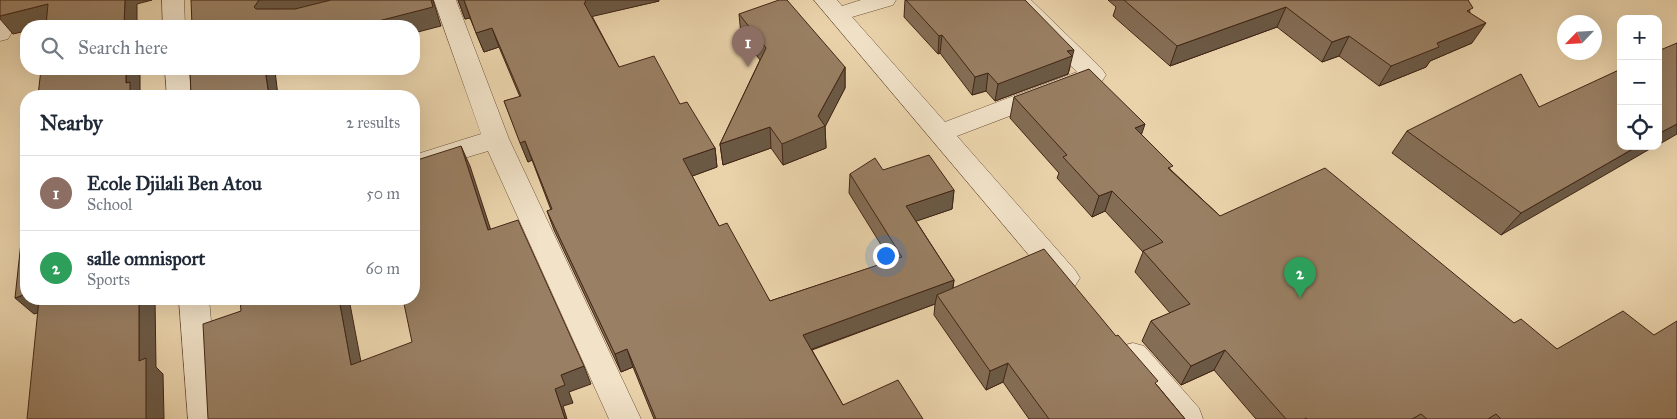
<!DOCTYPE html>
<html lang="en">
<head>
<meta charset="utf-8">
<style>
  :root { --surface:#fff; --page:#f2f2f3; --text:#1f2937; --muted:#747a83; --line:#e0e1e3; --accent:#8f2418 }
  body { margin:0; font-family:"IM FELL Great Primer",serif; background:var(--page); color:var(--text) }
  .controls { position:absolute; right:15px; top:15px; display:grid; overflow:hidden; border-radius:10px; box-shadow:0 5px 20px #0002 }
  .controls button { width:45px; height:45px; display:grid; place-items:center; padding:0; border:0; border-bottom:1px solid var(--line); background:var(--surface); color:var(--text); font:25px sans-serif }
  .compass { position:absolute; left:1557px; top:15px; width:45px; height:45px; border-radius:50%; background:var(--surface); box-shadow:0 5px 20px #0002; rotate:245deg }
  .you { position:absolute; left:885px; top:255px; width:18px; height:18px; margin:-12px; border:4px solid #fff; border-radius:50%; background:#1a73e8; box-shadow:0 0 0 8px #1a73e833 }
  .badge { display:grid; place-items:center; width:32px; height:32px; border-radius:50%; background:var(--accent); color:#fff; font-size:16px; font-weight:700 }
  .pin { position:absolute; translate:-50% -41px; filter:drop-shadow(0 1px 2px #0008) }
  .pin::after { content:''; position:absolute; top:26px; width:18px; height:15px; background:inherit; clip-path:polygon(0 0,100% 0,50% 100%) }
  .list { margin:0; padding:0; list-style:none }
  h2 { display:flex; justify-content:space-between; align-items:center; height:65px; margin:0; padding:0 20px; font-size:21px }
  h2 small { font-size:16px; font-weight:400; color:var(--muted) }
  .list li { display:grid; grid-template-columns:32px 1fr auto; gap:15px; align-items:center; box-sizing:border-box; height:75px; padding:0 20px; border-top:1px solid var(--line) }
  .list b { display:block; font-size:19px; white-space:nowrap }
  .list p { margin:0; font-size:16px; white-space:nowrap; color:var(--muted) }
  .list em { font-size:16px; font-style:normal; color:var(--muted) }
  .icon { flex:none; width:28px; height:28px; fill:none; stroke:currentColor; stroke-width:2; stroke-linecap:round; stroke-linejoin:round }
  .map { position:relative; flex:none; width:1677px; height:419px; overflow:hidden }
  .search { position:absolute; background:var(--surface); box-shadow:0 5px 20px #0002; left:20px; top:20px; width:400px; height:55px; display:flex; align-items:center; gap:12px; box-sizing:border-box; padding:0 18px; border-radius:20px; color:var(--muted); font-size:19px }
  .panel { position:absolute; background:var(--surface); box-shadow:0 5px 20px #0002; left:20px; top:90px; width:400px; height:215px; border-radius:20px }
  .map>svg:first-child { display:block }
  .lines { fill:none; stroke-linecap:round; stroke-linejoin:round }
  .minor-casing { stroke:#6b503a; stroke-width:1 }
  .minor { fill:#f1e2c8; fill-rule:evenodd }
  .wall { fill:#846d55; stroke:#412515 }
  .shaded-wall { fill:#6b5945; stroke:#412515 }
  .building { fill:#997f63; stroke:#412515 }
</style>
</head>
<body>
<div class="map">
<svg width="1677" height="419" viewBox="0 0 1677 419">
  <rect width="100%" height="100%" fill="#ead3ab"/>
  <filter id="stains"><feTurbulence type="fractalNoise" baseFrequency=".004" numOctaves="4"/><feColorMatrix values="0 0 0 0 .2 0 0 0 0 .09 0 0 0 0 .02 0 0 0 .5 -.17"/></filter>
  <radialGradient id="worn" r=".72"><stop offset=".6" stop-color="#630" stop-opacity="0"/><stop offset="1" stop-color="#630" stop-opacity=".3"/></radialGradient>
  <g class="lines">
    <defs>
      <path id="minor" d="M0,0h16l-5,34 -3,5 -8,2z
        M162,0h22l1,26h-22z
        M434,0h22l53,139 132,280h-32l-121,-268 -74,22v-18l67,-21z
        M814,0h23l5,6 19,-6h35l-3,5 -41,12 93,105 132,-50 -70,-72h24l71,69 4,6 -4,6 -145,55 118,134 5,8 -5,8 -10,4 -10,-4z
        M165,69h24l2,27h-24z
        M179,299h30l11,120h-32z
        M1133,343l11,3 55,62 4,11h-36l-45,-53 -5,-10 5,-10z"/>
    </defs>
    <use href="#minor" class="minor-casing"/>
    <use href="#minor" class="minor"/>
  </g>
  <path class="wall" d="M458,0l201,1 -67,15 27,51 61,37 35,44 2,19 -25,9 27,50 51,75 121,-40 -42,-68 1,-19 33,-4 71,20 -2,19 -36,12 38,59 -1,8 203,96 29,35h-156l-26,-37 -17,8 -52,-75 1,-11 -123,46 31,55 80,14h-269l-21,-52 -12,5 -67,-142 -7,-19 4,-1 -19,-50 -4,2 -24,-61 16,-4 -21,-50 -15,5 -14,-34 -5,1z
    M905,0h120l45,67 -2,7 -73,27 -9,-10 -14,4 -32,-42 -2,1 -34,-37z
    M1108,0h360l2,13 2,30 -42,18 -4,6 -47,19 -40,-30 -17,6 -45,-35 -107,39 -57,-50 3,-9z
    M739,14l106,53v21l-20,38 1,22 -43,17 -12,-17 -48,17 -3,-21 40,-84 -19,-25z
    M1014,97l127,38 30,35 49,46 294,107 43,26 120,70h-421l-42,-49 -33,15 -39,-44 9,-20 19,-8 -35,-41 8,-20 -38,-41 -13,6 -35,-39 2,-5 -49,-55z
    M1539,107l82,39 -120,89 -109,-82 15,-22z"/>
  <path class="shaded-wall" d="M125,0h27l-15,4v22h-13z
    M259,0h87l-81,26 -11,-19z
    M431,0h2l8,26 -27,7v-7h-55z
    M458,0h6l6,18 -5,1z
    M585,0h74v1l-69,16 -6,-14z
    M48,4l14,18 -18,4h-18v5l-13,3 -13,-15v-3z
    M1286,7l-9,20 -107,39 7,-20z
    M1486,23l-14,20 -42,18 -4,6 -47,19 12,-20 46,-23z
    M492,28l7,19 -15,5 -8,-19z
    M942,35l-2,18 -2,1 1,-18z
    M1349,36l-10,20 -17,6 10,-20z
    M1074,50l-6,24 -73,27 3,-17 69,-33z
    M845,67v21l-20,39 1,21 -43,17 -1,-21 36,-28z
    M126,69h14v25l1,2h-11l-4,-13z
    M265,69h18l-8,2 3,25h-9z
    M988,73l-2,18 -14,4 3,-18z
    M1145,124l-7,21 -3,-17z
    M1677,124v10l-19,11v-11z
    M770,127l1,21 -48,17 -3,-21z
    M525,141l7,19 -4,2 -8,-19z
    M461,146l9,20 27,83 -9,-19z
    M1638,146h17l-154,89 20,-22z
    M715,148l2,19 -30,11 -4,-19z
    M954,190l-2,19 -47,16 1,-19z
    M1112,191l-7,20 -13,6 7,-21z
    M954,280l-3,18 -14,-3 -2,9 -131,48 -1,-17z
    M26,294v5h23l9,8 -24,7 -19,-16z
    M139,299h16l1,68 7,7 1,45h-18l-7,-58z
    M339,299h10l16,84 -14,-18z
    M627,349l6,18 -12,5 -6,-18z
    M1225,350l-11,20 -33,15 10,-19z
    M1008,363l-5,19 -17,8 4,-19z
    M584,366l7,18 -22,8 4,11 -10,3 4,13h-2l-10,-30 6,-14z"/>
  <path class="building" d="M0,0h125l-1,26h-78l2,-22 -48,12z
    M191,0h68l-5,7 2,2h39l36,-9h100l2,7 -74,19h-167z
    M464,0h121l1,2 -2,1 35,64 35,-11 26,48 7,-2 28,46 -32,11 36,67 8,-3 43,78 132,-44 -52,-83 25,-16 8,12 46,-15 25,35 -48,16 48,74 -151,55 40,70 55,-25 25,39h-267l-29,-70 -12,5 -68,-143 5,-2 -27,-68 -5,2 -16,-42 17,-5 -29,-68 -16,5z
    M779,0h8l58,67 -27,49 7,10 -43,18 -12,-17 -50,17 46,-96 -27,-34z
    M906,0h119l49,50 -7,1 5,5 -74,28 -10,-11 -13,4 -33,-42 -3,1z
    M1124,0h344l5,8 -6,3 19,12 -49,20 2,4 -48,19 -42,-30 -17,6 -46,-35 -109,39z
    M1677,43v81l-19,10v-83z
    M41,69h85v14l4,-1v14h-92z
    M190,69h75l4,27h-78z
    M1089,69l56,55 -10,4 38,38 -5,2 52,48 105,-48 189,155 7,-4 36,30 66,-38 31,24 23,-14v98h-176l-5,-5 -8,5h-61l-6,-5 -9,5h-105l-1,-1 -2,1h-18l-61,-69 -34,16 -40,-45 39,-17 -47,-53 20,-9 -51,-51 -13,5 -36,-39 4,-2 -53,-58z
    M1621,69v77h17l-117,67 -114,-82 114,-57 18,33z
    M461,146l27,84 30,-10 66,146 -23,9 4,10 -10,4 10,30h-357l-5,-95 38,-13 -1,-12h99l12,66 61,-23 -9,-43h11v-138z
    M26,196v98l-11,4z
    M1044,249l72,87 2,-1 40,46 -3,2 30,36h-136l-41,-56 -18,8 -53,-76z
    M39,299h100v62l7,-3v61h-119z"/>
  <rect width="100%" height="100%" filter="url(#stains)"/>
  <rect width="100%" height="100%" fill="url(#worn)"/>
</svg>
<div class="controls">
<button>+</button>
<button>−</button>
<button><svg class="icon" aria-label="locate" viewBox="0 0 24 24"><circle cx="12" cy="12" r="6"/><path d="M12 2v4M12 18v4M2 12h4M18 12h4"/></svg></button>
</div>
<svg class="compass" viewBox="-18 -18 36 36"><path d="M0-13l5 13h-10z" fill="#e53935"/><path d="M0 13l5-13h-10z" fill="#747a83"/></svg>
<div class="you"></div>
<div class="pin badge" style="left:748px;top:67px;background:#8d6e63">1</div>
<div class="pin badge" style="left:1300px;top:298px;background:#2e9e5b">2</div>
<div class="search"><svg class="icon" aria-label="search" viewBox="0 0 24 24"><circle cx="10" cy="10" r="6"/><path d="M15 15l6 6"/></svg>Search here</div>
<section class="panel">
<h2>Nearby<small>2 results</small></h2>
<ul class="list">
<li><span class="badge" style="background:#8d6e63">1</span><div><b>Ecole Djilali Ben Atou</b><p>School</p></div><em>50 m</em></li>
<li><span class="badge" style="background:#2e9e5b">2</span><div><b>salle omnisport</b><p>Sports</p></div><em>60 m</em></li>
</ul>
</section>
</div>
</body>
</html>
